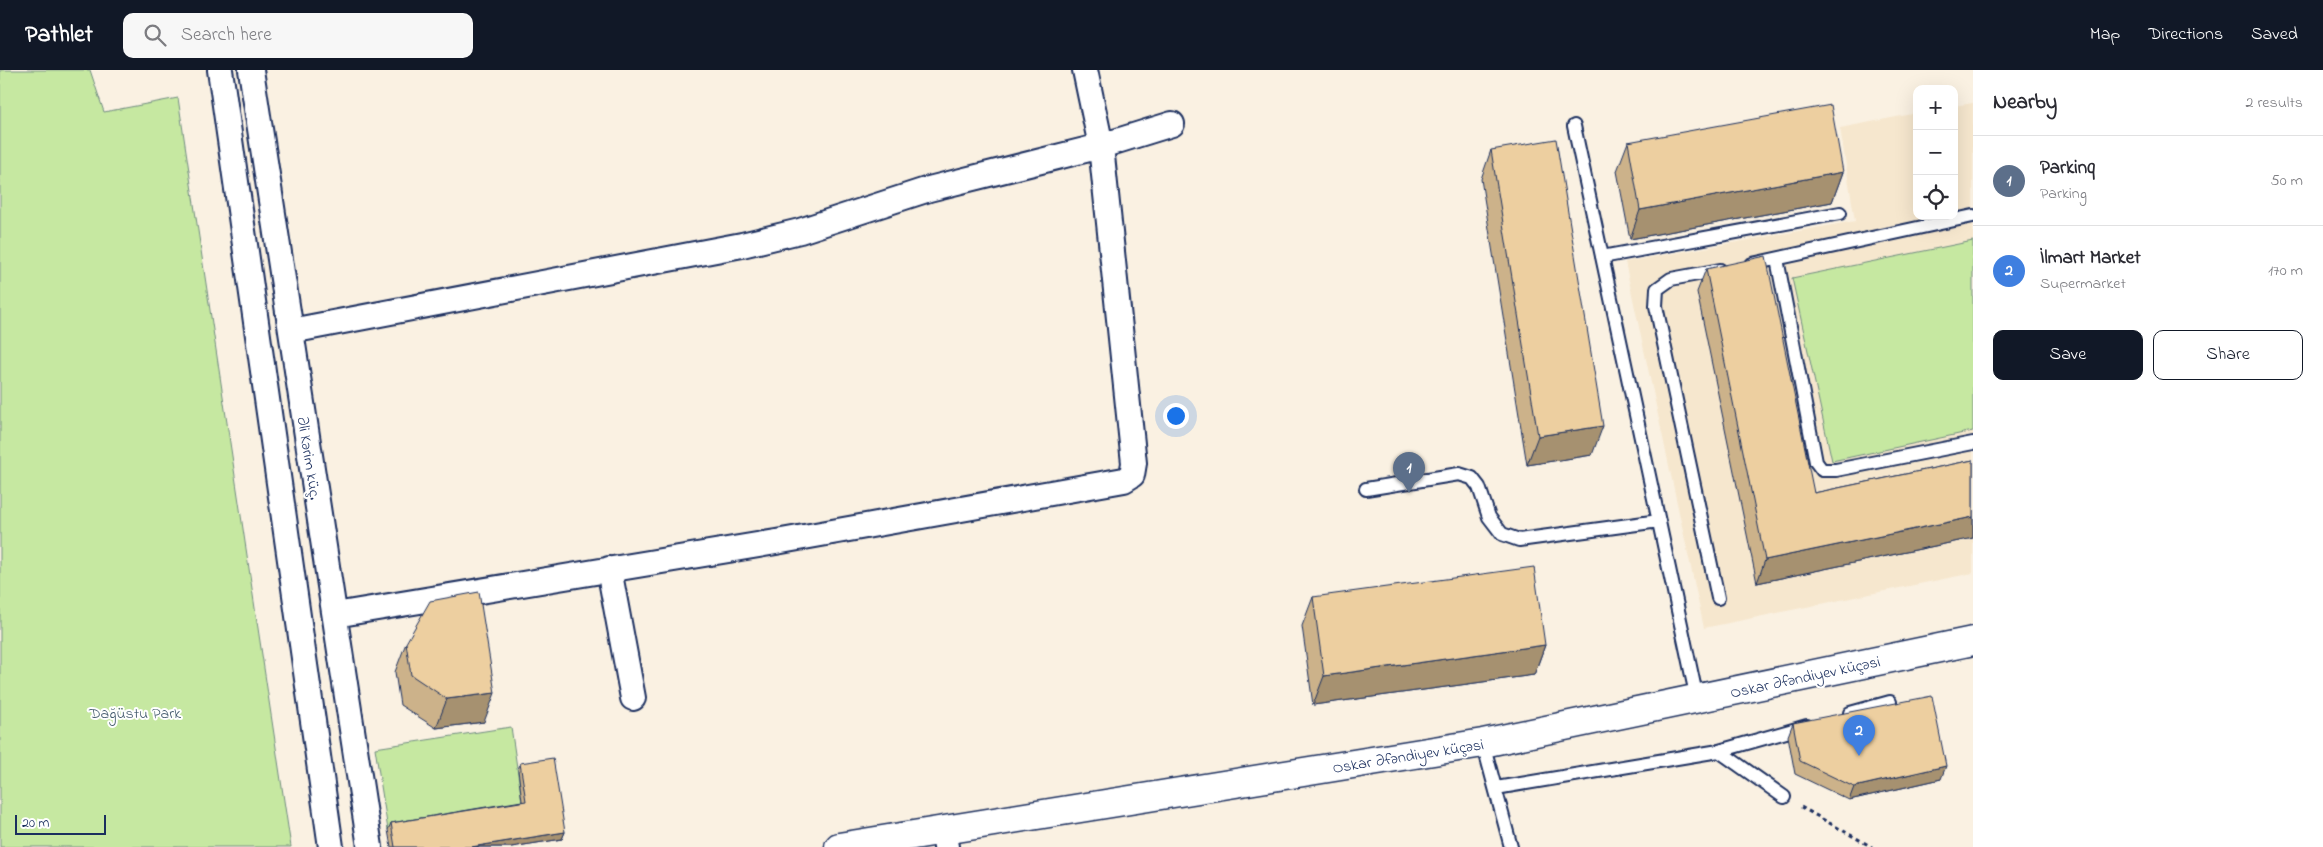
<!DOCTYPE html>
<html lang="en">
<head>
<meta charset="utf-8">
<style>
  :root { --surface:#fff; --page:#f7f7f7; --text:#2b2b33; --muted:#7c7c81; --line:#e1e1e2; --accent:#111827 }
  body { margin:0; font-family:"Indie Flower",sans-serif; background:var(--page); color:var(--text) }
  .controls { position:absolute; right:15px; top:15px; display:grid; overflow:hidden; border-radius:10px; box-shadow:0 5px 20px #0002 }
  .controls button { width:45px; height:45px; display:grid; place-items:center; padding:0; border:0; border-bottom:1px solid var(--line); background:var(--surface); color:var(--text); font:25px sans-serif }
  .scale { position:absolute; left:15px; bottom:12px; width:91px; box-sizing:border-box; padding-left:5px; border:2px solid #1b2f5e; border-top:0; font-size:14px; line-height:18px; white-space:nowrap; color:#1b2f5e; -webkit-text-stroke:4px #fff; paint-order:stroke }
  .you { position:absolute; left:1175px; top:345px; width:18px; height:18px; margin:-12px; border:4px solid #fff; border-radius:50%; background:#1a73e8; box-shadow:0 0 0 8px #1a73e833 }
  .badge { display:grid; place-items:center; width:32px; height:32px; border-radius:50%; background:var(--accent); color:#fff; font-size:16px; font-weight:700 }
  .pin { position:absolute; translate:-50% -41px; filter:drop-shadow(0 1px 2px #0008) }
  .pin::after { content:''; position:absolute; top:26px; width:18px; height:15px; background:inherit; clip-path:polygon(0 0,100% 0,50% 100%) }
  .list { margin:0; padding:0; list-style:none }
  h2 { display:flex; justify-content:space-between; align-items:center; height:65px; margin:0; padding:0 20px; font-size:21px }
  h2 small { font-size:16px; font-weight:400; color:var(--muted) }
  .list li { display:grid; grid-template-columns:32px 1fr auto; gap:15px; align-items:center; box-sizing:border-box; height:90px; padding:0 20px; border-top:1px solid var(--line) }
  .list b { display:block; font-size:19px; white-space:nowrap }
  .list p { margin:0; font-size:16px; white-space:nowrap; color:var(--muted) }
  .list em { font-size:16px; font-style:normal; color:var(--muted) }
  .actions { display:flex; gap:10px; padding:15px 20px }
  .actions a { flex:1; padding:11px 0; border:1px solid var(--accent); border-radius:10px; text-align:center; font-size:18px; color:var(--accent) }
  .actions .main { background:var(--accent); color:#fff }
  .icon { flex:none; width:28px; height:28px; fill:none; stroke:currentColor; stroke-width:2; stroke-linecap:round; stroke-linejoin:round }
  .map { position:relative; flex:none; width:1973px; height:777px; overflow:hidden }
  header { display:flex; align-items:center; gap:30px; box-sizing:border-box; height:70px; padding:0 25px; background:var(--accent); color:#fff }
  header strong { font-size:24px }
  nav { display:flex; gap:28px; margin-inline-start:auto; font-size:18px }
  .search { width:350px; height:45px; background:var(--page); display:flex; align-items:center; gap:12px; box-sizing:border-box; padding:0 18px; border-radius:10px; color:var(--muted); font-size:19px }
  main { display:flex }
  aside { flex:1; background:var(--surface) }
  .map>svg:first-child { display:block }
  .built { fill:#f6e7ce }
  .green { fill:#c6e8a1; stroke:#708c80 }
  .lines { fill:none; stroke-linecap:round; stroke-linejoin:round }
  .lane-casing { stroke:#1b2f5e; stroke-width:16 }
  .street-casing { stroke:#1b2f5e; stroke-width:28 }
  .secondary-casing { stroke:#1b2f5e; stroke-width:31 }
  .path { stroke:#1b2f5e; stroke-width:3; stroke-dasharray:4 4; stroke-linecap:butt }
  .lane { stroke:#fff; stroke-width:12 }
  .street { stroke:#fff; stroke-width:24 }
  .secondary { stroke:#fff; stroke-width:28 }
  .wall { fill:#ccb28a; stroke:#1b2f5e }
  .shaded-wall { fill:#a69170; stroke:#1b2f5e }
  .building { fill:#edcfa0; stroke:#1b2f5e }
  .labels { text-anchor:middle; stroke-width:4; stroke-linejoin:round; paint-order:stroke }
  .street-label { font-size:16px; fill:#1b2f5e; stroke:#fff }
  .park-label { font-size:16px; fill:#465d6f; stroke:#fff }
</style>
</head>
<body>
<header>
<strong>Pathlet</strong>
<div class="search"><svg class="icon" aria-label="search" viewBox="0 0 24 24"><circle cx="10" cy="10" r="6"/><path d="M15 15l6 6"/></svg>Search here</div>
<nav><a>Map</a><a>Directions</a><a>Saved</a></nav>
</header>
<main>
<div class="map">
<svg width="1973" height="777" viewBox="0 0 1973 777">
  <rect width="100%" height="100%" fill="#faf1e2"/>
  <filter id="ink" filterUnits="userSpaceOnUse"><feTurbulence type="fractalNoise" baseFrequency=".02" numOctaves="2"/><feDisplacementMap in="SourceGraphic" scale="10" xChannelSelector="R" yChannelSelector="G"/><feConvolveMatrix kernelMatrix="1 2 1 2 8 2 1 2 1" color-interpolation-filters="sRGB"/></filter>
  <g filter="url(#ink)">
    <path class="built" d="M1973,33v470l-269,55 -79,-366 230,-41 -15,-93 77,-15v103h37v-110z"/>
    <path class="green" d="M0,0h90l14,42 74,-14 113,749h-291z
      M1973,171v190l-141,30 -40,-183z
      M511,657l12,81 -135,22 -13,-82z"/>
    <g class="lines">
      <defs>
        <path id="lane" d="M1574,56l123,573
          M1602,187l238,-44
          M1777,189l39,203 6,8h14l137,-27
          M1752,194l221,-48
          M1366,419l93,-15 13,4 7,9 10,30 13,17 17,6 140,-19
          M1718,528l-62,-292 1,-17 14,-10 49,-9
          M1850,643l40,-11
          M1483,673l28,104
          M1719,681l65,46
          M1496,718l223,-37 88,-25"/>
        <path id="street" d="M220,0l111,777
          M251,0l119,777
          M291,261l451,-86 58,-14 129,-42 172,-43 71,-22
          M609,499l24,129
          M335,545l441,-73 348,-62 8,-5 2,-12 -33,-317 -16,-76
          M943,759l3,18"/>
        <path id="secondary" d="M839,777l644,-104 490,-102"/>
      </defs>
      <use href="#lane" class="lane-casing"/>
      <use href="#street" class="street-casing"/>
      <use href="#secondary" class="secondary-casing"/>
      <path class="path" d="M1801,737l71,40"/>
      <use href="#lane" class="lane"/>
      <use href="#street" class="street"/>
      <use href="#secondary" class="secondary"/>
    </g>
    <path class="wall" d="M1628,72l215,30 -11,30 -202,37 -13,-68z
      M1491,80l101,305 -65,10 -46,-286z
      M1706,199l108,224 159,-33v78l-216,45 -60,-291z
      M1313,527l232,48 -11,30 -221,30 -11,-79z
      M406,573l78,79 -48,6 -36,-23 -5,-33z
      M1793,653l148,56 -92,21 -54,-26 -7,-38z
      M520,693l45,69 -3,7 -51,8h-120l-3,-17 3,-7 131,-22 -4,-31z"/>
    <path class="shaded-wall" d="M1843,102l-11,30 -202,37 10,-29z
      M1603,356l-11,29 -65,10 11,-29z
      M1973,447v21l-216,45 8,-23z
      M1545,575l-11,30 -221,30 11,-29z
      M495,623l-11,29 -48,6 11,-29z
      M1946,696l-5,13 -92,21 5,-13z
      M565,762l-3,7 -51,8h-40z"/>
    <path class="building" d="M1831,35l12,67 -203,38 -12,-68z
      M1556,69l47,287 -65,10 -47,-286z
      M1766,186l48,237 159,-33v57l-208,43 -59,-291z
      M1534,497l11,78 -221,31 -11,-79z
      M479,522l16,101 -48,6 -36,-24 -5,-32 24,-42z
      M1932,626l14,70 -92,21 -54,-26 -7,-38z
      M553,688l12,74 -94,15h-76l-4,-24 135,-22 -6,-38z"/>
  </g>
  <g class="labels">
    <g class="street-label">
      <text transform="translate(310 388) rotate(81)" y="6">Əli Kərim küç.</text>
      <text transform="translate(1805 606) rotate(-12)" y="6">Oskar Əfəndiyev küçəsi</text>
      <text transform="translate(1408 685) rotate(-9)" y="6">Oskar Əfəndiyev küçəsi</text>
    </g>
    <g class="park-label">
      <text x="135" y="648">Dağüstu Park</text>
    </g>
  </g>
</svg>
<div class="controls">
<button>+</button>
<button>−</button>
<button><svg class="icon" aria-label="locate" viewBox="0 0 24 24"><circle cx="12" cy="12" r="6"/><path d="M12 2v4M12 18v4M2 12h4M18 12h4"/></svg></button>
</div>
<div class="scale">20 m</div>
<div class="you"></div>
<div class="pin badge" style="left:1409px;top:423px;background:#5c6f8a">1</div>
<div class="pin badge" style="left:1859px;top:686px;background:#3f7fe0">2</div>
</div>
<aside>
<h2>Nearby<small>2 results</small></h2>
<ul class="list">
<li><span class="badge" style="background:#5c6f8a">1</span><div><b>Parkinq</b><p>Parking</p></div><em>50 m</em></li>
<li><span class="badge" style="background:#3f7fe0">2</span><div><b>İlmart Market</b><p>Supermarket</p></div><em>170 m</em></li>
</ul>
<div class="actions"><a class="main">Save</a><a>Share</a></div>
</aside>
</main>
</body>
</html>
